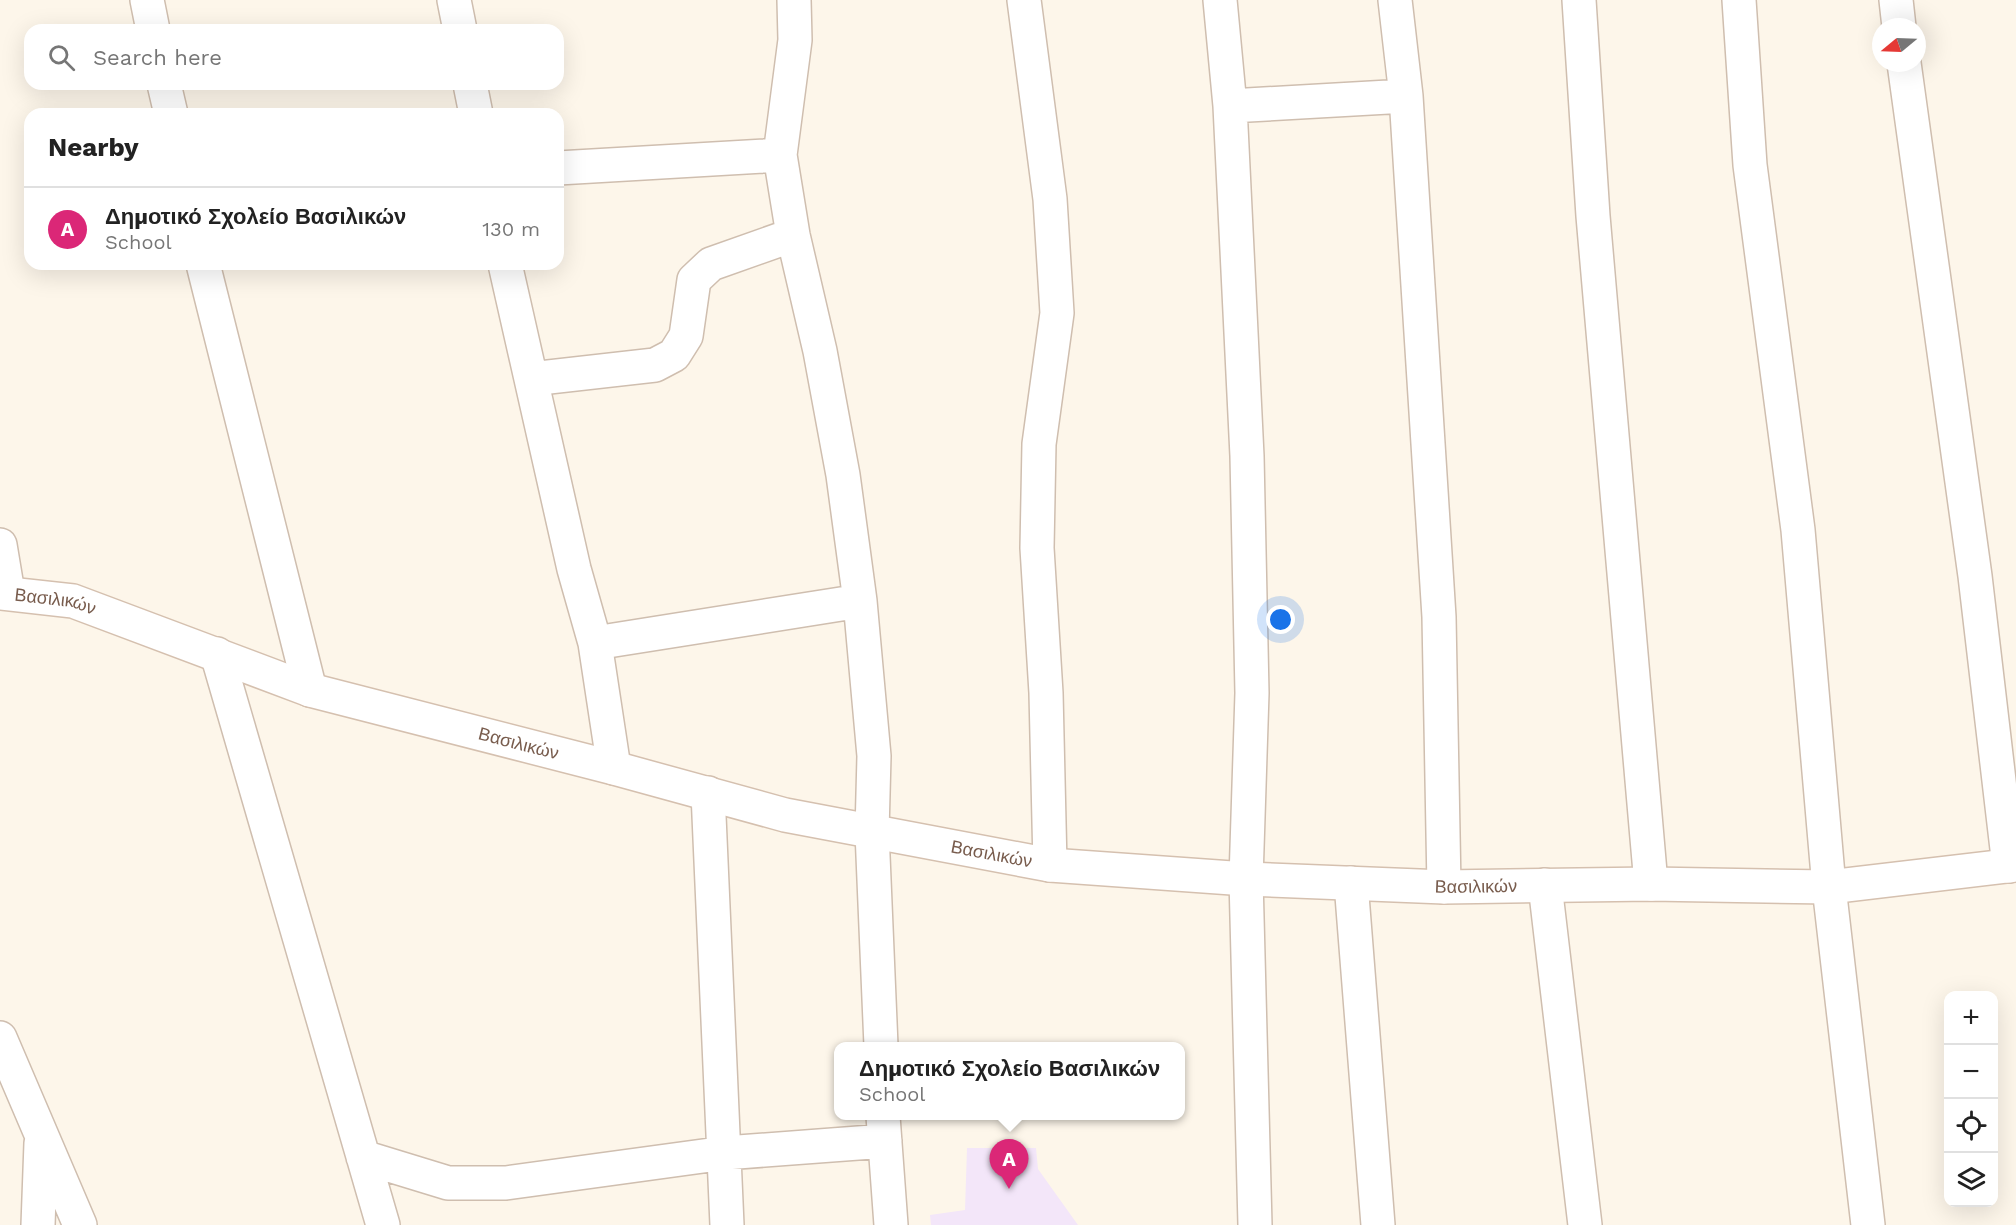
<!DOCTYPE html>
<html lang="en">
<head>
<meta charset="utf-8">
<style>
  :root { --surface:#fff; --page:#f2f2f2; --text:#222; --muted:#767676; --line:#e0e0e0; --accent:#db2777 }
  body { margin:0; font-family:"Work Sans",sans-serif; background:var(--page); color:var(--text) }
  .controls { position:absolute; right:18px; bottom:18px; display:grid; overflow:hidden; border-radius:12px; box-shadow:0 6px 24px #0002 }
  .controls button { width:54px; height:54px; display:grid; place-items:center; padding:0; border:0; border-bottom:2px solid var(--line); background:var(--surface); color:var(--text); font:30px sans-serif }
  .compass { position:absolute; left:1872px; top:18px; width:54px; height:54px; border-radius:50%; background:var(--surface); box-shadow:0 6px 24px #0002; rotate:251deg }
  .you { position:absolute; left:1281px; top:620px; width:21px; height:21px; margin:-15px; border:4px solid #fff; border-radius:50%; background:#1a73e8; box-shadow:0 0 0 9px #1a73e833 }
  .badge { display:grid; place-items:center; width:39px; height:39px; border-radius:50%; background:var(--accent); color:#fff; font-size:20px; font-weight:700 }
  .pin { position:absolute; translate:-50% -50px; filter:drop-shadow(0 2px 3px #0008) }
  .pin::after { content:''; position:absolute; top:32px; width:21px; height:18px; background:inherit; clip-path:polygon(0 0,100% 0,50% 100%) }
  .popup { position:absolute; left:834px; top:1042px; width:351px; height:78px; box-sizing:border-box; display:grid; place-content:center; border-radius:12px; background:var(--surface); filter:drop-shadow(0 2px 4px #0005); font-size:20px; white-space:nowrap; color:var(--muted) }
  .popup b { font-size:22px; color:var(--text) }
  .popup::after { content:''; position:absolute; left:50%; top:100%; margin-left:-12px; border:12px solid transparent; border-top-color:var(--surface) }
  .list { margin:0; padding:0; list-style:none }
  h2 { display:flex; justify-content:space-between; align-items:center; height:78px; margin:0; padding:0 24px; font-size:26px }
  h2 small { font-size:20px; font-weight:400; color:var(--muted) }
  .list li { display:grid; grid-template-columns:39px 1fr auto; gap:18px; align-items:center; box-sizing:border-box; height:84px; padding:0 24px; border-top:2px solid var(--line) }
  .list b { display:block; font-size:22px; white-space:nowrap }
  .list p { margin:0; font-size:20px; white-space:nowrap; color:var(--muted) }
  .list em { font-size:20px; font-style:normal; color:var(--muted) }
  .icon { flex:none; width:33px; height:33px; fill:none; stroke:currentColor; stroke-width:2; stroke-linecap:round; stroke-linejoin:round }
  .map { position:relative; flex:none; width:2016px; height:1225px; overflow:hidden }
  .search { position:absolute; background:var(--surface); box-shadow:0 6px 24px #0002; left:24px; top:24px; width:540px; height:66px; display:flex; align-items:center; gap:15px; box-sizing:border-box; padding:0 21px; border-radius:18px; color:var(--muted); font-size:22px }
  .panel { position:absolute; background:var(--surface); box-shadow:0 6px 24px #0002; left:24px; top:108px; width:540px; height:162px; border-radius:18px }
  .map>svg:first-child { display:block }
  .education { fill:#f3e6f9 }
  .lines { fill:none; stroke-linecap:round; stroke-linejoin:round }
  .street-casing { stroke:#cfbeaf; stroke-width:36 }
  .secondary-casing { stroke:#d5c0af; stroke-width:36 }
  .street { stroke:#fff; stroke-width:33 }
  .secondary { stroke:#fff; stroke-width:33 }
  .labels { text-anchor:middle; stroke-width:4.5; stroke-linejoin:round; paint-order:stroke }
  .street-label { font-size:18px; fill:#785c4d; stroke:#fff9f1 }
</style>
</head>
<body>
<div class="map">
<svg width="2016" height="1225" viewBox="0 0 2016 1225">
  <rect width="100%" height="100%" fill="#fdf6ea"/>
  <path class="education" d="M967,1148h69l2,21 40,56h-147l-1,-10 35,-5z"/>
  <g class="lines">
    <defs>
      <path id="street" d="M147,0l6,30
        M454,0l6,30
        M794,0l1,40 -15,115 13,80 27,116 23,124 17,126 14,155 -2,76 9,214
        M1024,0l26,199 7,114 -18,131 -2,104 9,145 4,172
        M1220,0l10,106 17,350 5,237 -6,186 9,346
        M1395,0l11,96 33,521 5,270
        M1579,0l14,216 58,668
        M1739,0l11,165 48,365 31,357 39,338
        M1896,0l3,27
        M1904,63l71,513 34,290
        M164,84l7,30
        M470,84l6,30
        M1230,106l176,-10
        M558,168l222,-13
        M203,264l107,426
        M505,264l69,305 21,74 19,125
        M531,379l124,-14 19,-10 12,-19 8,-56 17,-16 82,-29
        M0,545l8,48
        M595,643l265,-42
        M217,654l166,571
        M708,793l19,432
        M1351,883l27,342
        M1545,885l40,340
        M0,1038l80,187
        M883,1116l8,109
        M363,1157l85,26h58l219,-30 160,-12
        M38,1225l3,-82"/>
      <g id="secondary">
        <path id="s1" d="M0,593l73,8 237,89 304,78 171,47 265,50 196,14 198,8 207,-3 178,3 187,-22"/>
      </g>
    </defs>
    <use href="#street" class="street-casing"/>
    <use href="#secondary" class="secondary-casing"/>
    <use href="#street" class="street"/>
    <use href="#secondary" class="secondary"/>
  </g>
  <g class="labels">
    <g class="street-label">
      <text dy="6" stroke="none"><textPath href="#s1" startOffset="56">Βασιλικών</textPath></text>
      <text dy="6" stroke="none"><textPath href="#s1" startOffset="542">Βασιλικών</textPath></text>
      <text dy="6" stroke="none"><textPath href="#s1" startOffset="1028">Βασιλικών</textPath></text>
      <text dy="6" stroke="none"><textPath href="#s1" startOffset="1514">Βασιλικών</textPath></text>
    </g>
  </g>
</svg>
<div class="controls">
<button>+</button>
<button>−</button>
<button><svg class="icon" aria-label="locate" viewBox="0 0 24 24"><circle cx="12" cy="12" r="6"/><path d="M12 2v4M12 18v4M2 12h4M18 12h4"/></svg></button>
<button><svg class="icon" aria-label="layers" viewBox="0 0 24 24"><path d="M12 4l9 5-9 5-9-5zM3 14l9 5 9-5"/></svg></button>
</div>
<svg class="compass" viewBox="-18 -18 36 36"><path d="M0-13l5 13h-10z" fill="#e53935"/><path d="M0 13l5-13h-10z" fill="#767676"/></svg>
<div class="you"></div>
<div class="pin badge" style="left:1009px;top:1189px">A</div>
<div class="popup"><b>Δημοτικό Σχολείο Βασιλικών</b>School</div>
<div class="search"><svg class="icon" aria-label="search" viewBox="0 0 24 24"><circle cx="10" cy="10" r="6"/><path d="M15 15l6 6"/></svg>Search here</div>
<section class="panel">
<h2>Nearby<small></small></h2>
<ul class="list">
<li><span class="badge">A</span><div><b>Δημοτικό Σχολείο Βασιλικών</b><p>School</p></div><em>130 m</em></li>
</ul>
</section>
</div>
</body>
</html>
